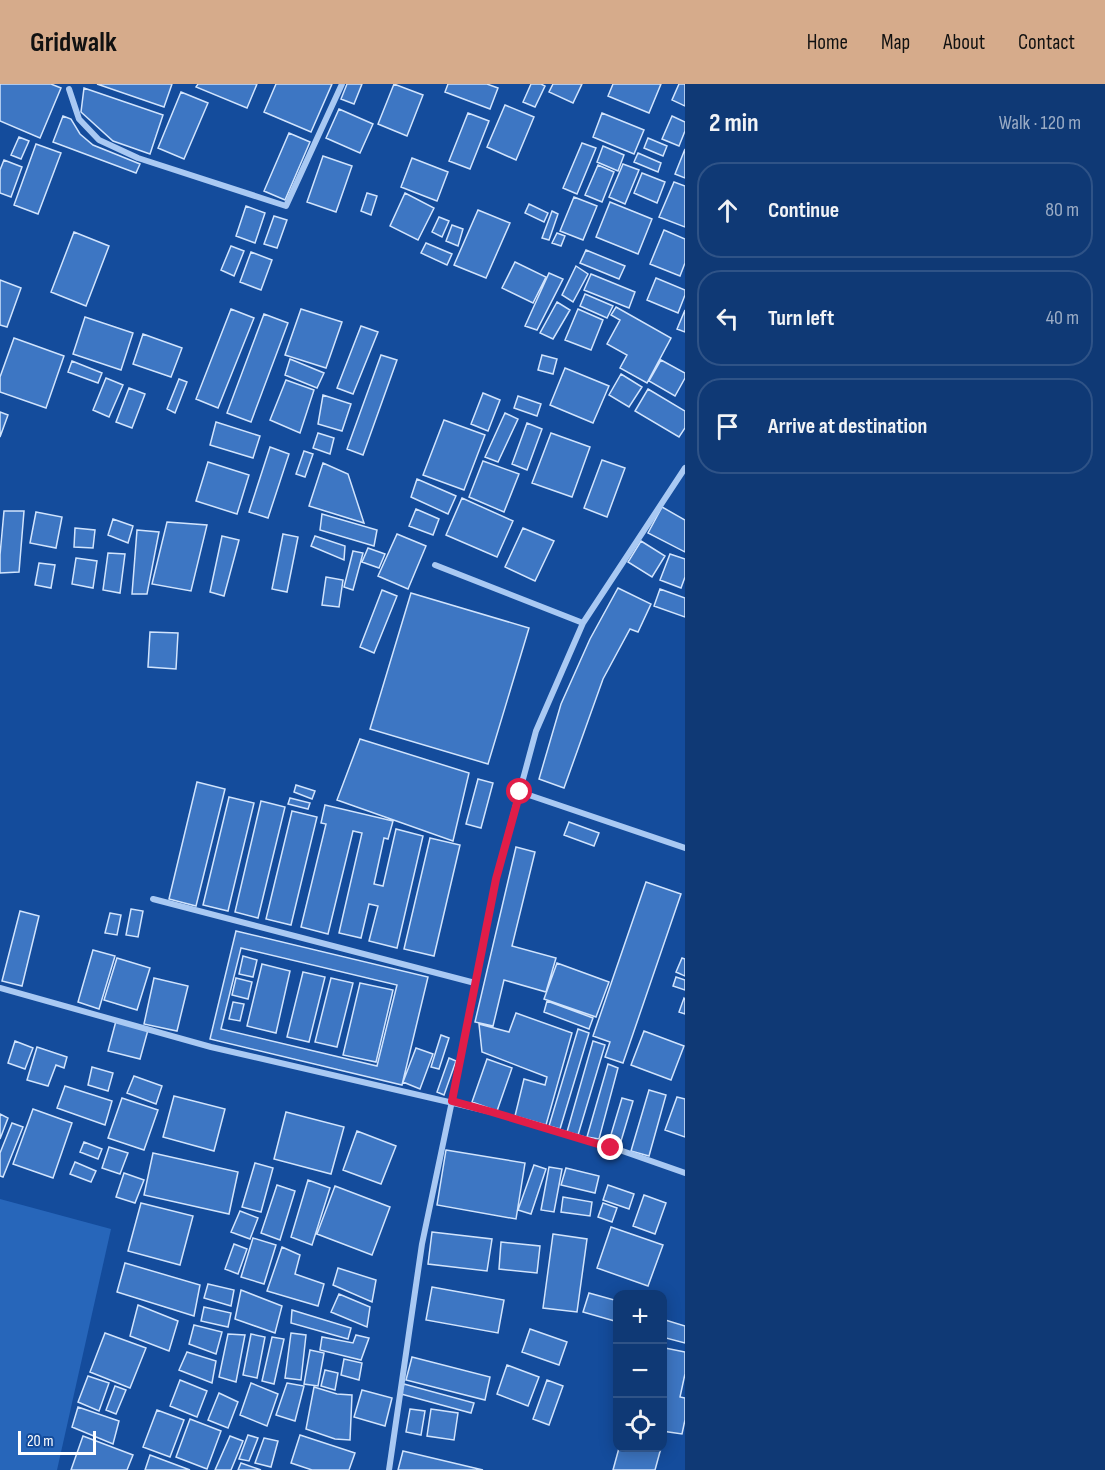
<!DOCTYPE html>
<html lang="en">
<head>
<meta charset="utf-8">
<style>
  :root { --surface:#0f3975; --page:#18407a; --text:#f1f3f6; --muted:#9bacc5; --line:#2f5387; --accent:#d6ab8b }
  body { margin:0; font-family:"Sofia Sans Condensed",sans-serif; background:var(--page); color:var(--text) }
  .controls { position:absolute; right:18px; bottom:18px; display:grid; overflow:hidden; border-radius:12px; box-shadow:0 3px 15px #0003 }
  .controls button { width:54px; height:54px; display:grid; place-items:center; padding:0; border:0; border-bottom:2px solid var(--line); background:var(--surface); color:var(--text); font:30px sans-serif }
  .scale { position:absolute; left:18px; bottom:15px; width:78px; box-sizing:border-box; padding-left:6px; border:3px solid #fff; border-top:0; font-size:16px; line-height:21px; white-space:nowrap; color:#fff; -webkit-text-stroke:4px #144c9c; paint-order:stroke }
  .stop { position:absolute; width:18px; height:18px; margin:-14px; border:4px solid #e11d48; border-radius:50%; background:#fff }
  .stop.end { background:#e11d48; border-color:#fff; box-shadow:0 2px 6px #0008 }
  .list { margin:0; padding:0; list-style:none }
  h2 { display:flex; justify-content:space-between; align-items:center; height:78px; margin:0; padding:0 24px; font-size:26px }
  h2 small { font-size:20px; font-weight:400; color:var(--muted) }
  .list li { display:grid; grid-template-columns:39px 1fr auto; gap:18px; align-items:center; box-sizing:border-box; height:96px; margin:0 12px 12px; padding:0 12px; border:2px solid var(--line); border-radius:24px }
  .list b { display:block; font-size:22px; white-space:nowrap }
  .list em { font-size:20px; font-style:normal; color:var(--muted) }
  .icon { flex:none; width:33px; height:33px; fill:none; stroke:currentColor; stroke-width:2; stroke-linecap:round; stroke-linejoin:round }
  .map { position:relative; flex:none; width:685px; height:1386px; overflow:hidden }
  header { display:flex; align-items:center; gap:36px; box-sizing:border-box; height:84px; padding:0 30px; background:var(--accent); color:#111 }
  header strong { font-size:28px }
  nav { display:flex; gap:33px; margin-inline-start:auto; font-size:21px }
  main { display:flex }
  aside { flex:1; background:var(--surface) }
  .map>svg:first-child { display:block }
  .green { fill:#2766ba }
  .building { fill:#3d76c3; stroke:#d1e4fd; stroke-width:1.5; fill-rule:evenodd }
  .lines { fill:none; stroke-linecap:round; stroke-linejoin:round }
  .minor { stroke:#a9c9f3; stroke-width:6 }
  .route { stroke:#e11d48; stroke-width:8 }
</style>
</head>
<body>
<header>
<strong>Gridwalk</strong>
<nav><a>Home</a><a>Map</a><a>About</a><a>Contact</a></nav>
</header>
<main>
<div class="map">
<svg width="685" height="1386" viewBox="0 0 685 1386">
  <rect width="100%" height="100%" fill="#144c9c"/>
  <path class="green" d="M0,1115l111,30 -54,241h-57z"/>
  <path class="building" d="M0,0h51l10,4 -21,50 -40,-17z
    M97,0h75l-8,23z
    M198,0h59l-10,24 -51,-21z
    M276,0h56l-21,48 -47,-20z
    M347,0h15l-8,20 -13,-5z
    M394,0l29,11 -16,41 -29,-12z
    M448,0h39l11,4 -8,21 -45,-17z
    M531,0h10l4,2 -10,21 -12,-5z
    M553,0h29l-9,19 -24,-11z
    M613,0h48l-12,29 -41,-17z
    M679,0h6v22l-13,-6z
    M84,4l79,27 -13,39 -37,-13 -32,-29z
    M181,8l27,11 -24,56 -26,-11z
    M505,21l29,12 -18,43 -29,-13z
    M339,25l34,15 -13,29 -34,-15z
    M468,29l21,8 -19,48 -21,-8z
    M602,29l42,17 -10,24 -41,-17z
    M63,32l8,3 9,15 13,11 47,19 -4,9 -83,-31z
    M672,32l13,6v9l-6,15 -17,-7z
    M289,49l21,9 -25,58 -21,-9z
    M19,53l10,4 -8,18 -10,-4z
    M648,54l19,8 -4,10 -19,-8z
    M582,59l14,5 -19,46 -14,-6z
    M36,60l25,9 -23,61 -24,-9z
    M603,62l21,9 -6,16 -21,-9z
    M685,65v29l-10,-4z
    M638,69l23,10 -3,9 -24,-10z
    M323,72l29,10 -16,46 -29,-10z
    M412,74l36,14 -11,29 -36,-14z
    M4,76l18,7 -11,30 -11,-4v-23z
    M623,80l16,6 -14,34 -16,-7z
    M598,81l16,7 -12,30 -17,-7z
    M642,89l23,9 -8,21 -23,-10z
    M674,98l11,4v41l-26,-10z
    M367,109l10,3 -6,19 -10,-4z
    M405,109l29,15 -16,32 -28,-14z
    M574,113l23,9 -14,34 -23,-9z
    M610,118l42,17 -14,35 -42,-17z
    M529,120l19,9 -4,9 -19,-9z
    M246,122l19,7 -10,30 -19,-7z
    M478,126l32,13 -24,55 -32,-13z
    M552,127l6,3 -9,26 -7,-2z
    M274,132l13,4 -10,28 -13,-4z
    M439,133l10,4 -7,16 -10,-5z
    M452,141l11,4 -5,17 -12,-5z
    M664,146l21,9v24l-5,13 -30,-12z
    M74,148l35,14 -23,60 -35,-14z
    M557,149l8,3 -4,10 -9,-3z
    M426,159l26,11 -5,11 -26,-12z
    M231,162l13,5 -10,25 -13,-6z
    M586,166l39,16 -6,13 -39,-16z
    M251,168l21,8 -11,30 -21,-8z
    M515,178l31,15 -13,26 -31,-15z
    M576,182l12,8 -15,28 -11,-7z
    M549,189l14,6 -26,51 -12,-4z
    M591,190l44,18 -6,16 -45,-18z
    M656,194l29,12v5l-7,18 -31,-13z
    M0,196l21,8 -14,39 -7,-2z
    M585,210l28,12 -6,12 -27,-12z
    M557,218l13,8 -17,29 -13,-6z
    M616,223l55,31 -24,45 -27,-15 7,-13 -20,-11 13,-24 -9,-5z
    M231,225l23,9 -36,90 -22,-9z
    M301,225l41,13 -16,46 -41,-13z
    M578,225l25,11 -12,30 -26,-10z
    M685,226v22l-8,-3z
    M264,230l24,9 -37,99 -24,-9z
    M85,233l48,16 -12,37 -48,-16z
    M361,242l17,6 -25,62 -16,-6z
    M143,250l39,14 -11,29 -38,-13z
    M14,254l50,18 -18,52 -46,-16v-15z
    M381,271l16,5 -34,95 -16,-6z
    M542,271l15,4 -4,15 -15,-4z
    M290,275l34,14 -7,15 -32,-13z
    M661,276l24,13v5l-10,18 -26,-15z
    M72,277l30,12 -4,10 -30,-11z
    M565,284l44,18 -16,37 -43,-18z
    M621,290l21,13 -13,20 -20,-12z
    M106,294l17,7 -14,32 -16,-7z
    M179,295l8,3 -12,31 -8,-4z
    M286,296l28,10 -14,43 -30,-13z
    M129,304l16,6 -13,34 -16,-6z
    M648,305l37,22v17l-6,9 -44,-26z
    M483,309l17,7 -12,31 -17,-7z
    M323,311l28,9 -9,27 -24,-7z
    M518,312l23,8 -4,12 -23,-8z
    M0,328l8,3 -8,22z
    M505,329l13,6 -20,43 -13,-5z
    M444,336l41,15 -21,55 -41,-15z
    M216,338l44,14 -7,22 -43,-13z
    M527,339l15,6 -15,41 -15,-6z
    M318,349l16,5 -4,16 -17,-6z
    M551,349l39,14 -18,50 -40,-14z
    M270,363l19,7 -21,64 -19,-6z
    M304,367l9,3 -8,23 -9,-3z
    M602,376l23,8 -18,49 -23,-9z
    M483,377l36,13 -15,38 -35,-15z
    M208,378l41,13 -12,39 -41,-13z
    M323,379l25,11 16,49 -55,-17z
    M417,395l39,17 -8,18 -37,-17z
    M462,414l51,23 -16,36 -51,-22z
    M662,423l23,13v32l-37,-19z
    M416,425l23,10 -6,16 -24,-9z
    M4,427h20l-5,61 -19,1v-18z
    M36,428l26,5 -6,31 -26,-5z
    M322,430l55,16 -3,16 -54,-16z
    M113,435l20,7 -5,17 -20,-8z
    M167,438l40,3 -16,66 -39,-7z
    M75,444l20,2 -2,18 -19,-1z
    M523,444l31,13 -19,40 -30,-14z
    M137,446l22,2 -12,62h-15z
    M283,450l15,3 -11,55 -15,-3z
    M397,450l29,12 -18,43 -30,-13z
    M222,452l17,4 -15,56 -14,-4z
    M315,452l30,10 -1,14 -33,-14z
    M641,457l24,15 -13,21 -24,-15z
    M368,464l17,6 -6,14 -17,-6z
    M353,467l10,2 -10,37 -9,-3z
    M108,469l17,1 -5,39 -17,-3z
    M670,470l15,5v18l-4,11 -21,-8z
    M76,474l21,3 -4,27 -21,-4z
    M39,479l16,2 -4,23 -16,-3z
    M326,493l17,3 -4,27 -17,-2z
    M618,504l33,16 -13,28 -8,-3 -27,50 -39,109 -25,-9 22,-75 29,-65z
    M660,505l25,9v19l-31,-11z
    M382,506l15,6 -23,57 -14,-6z
    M411,509l118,35 -41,136 -118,-35z
    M150,548l28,1 -2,36 -28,-2z
    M360,655l109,34 -16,68 -116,-41z
    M478,695l15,4 -12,45 -15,-4z
    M197,698l28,7 -29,117 -27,-7z
    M296,701l19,6 -3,8 -18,-7z
    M229,713l25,6 -26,108 -25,-6z
    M290,714l20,5 -2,6 -20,-5z
    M261,717l24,6 -27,111 -23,-6z
    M325,721l68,16 -5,18 -4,-1 -10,46 9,2 13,-57 27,7 -26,112 -28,-7 9,-35 -9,-2 -8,34 -22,-5 23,-100 -9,-2 -25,103 -27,-7 25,-103 -5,-1z
    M292,727l25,6 -26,108 -25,-6z
    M569,738l30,11 -5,13 -30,-11z
    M430,754l30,7 -26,111 -30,-7z
    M516,763l19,5 -23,94 44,12 -10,34 -42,-12 -11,46 -18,-4z
    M646,798l35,12 -58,169 -18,-6 5,-15 -17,-6z
    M131,825l12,2 -5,26 -12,-2z
    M20,827l19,5 -17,70 -20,-5z
    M110,829l11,2 -4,20 -12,-2z
    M236,847l192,46 -26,108 -192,-46zM241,864l156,37 -20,81 -156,-37z
    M93,866l22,6 -16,53 -21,-7z
    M243,872l14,4 -4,17 -14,-3z
    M117,874l33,10 -13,42 -33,-10z
    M682,874l3,1v17l-9,-4z
    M557,879l52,19 -13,35 -52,-18z
    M262,880l28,7 -14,62 -29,-7z
    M303,888l22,5 -16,65 -22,-5z
    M676,893l9,3v10l-12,-4z
    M154,894l34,8 -11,45 -33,-7z
    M236,894l16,4 -4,17 -16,-4z
    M331,894l22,5 -16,64 -22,-5z
    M360,899l33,7 -17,72 -33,-7z
    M684,914l1,1v15l-6,-2z
    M547,917l46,17 -4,11 -45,-17z
    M233,918l11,2 -4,17 -11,-2z
    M516,929l56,20 -26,92 -31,-9 9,-37 21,6 2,-8 -65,-25 -3,-28 30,8z
    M116,937l32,9 -8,29 -32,-8z
    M578,945l11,4 -29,96 -11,-3z
    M644,947l40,15 -13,34 -40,-15z
    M441,951l8,3 -10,31 -8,-2z
    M15,957l18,7 -8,21 -17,-6z
    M593,957l12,4 -27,90 -11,-3z
    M37,963l30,10 -3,11 -8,-3 -8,21 -21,-6z
    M416,964l17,6 -13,35 -17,-7z
    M449,974l7,3 -12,34 -7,-3z
    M487,975l25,9 -15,43 -25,-9z
    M608,980l10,4 -19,71 -12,-2z
    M92,983l21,6 -5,18 -20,-6z
    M134,992l28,10 -6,18 -29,-11z
    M65,1002l47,15 -7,24 -48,-17z
    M649,1006l17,5 -17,61 -18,-5z
    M174,1012l51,13 -11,42 -51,-14z
    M677,1013l8,2v38l-20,-7z
    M122,1014l36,12 -14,40 -36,-12z
    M622,1014l11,3 -12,40 -11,-3z
    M33,1025l39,14 -19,55 -40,-14z
    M286,1028l58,15 -13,47 -57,-15z
    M0,1030l8,4 -8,21z
    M12,1039l11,4 -20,50 -3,-1v-23z
    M357,1047l39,15 -15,38 -38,-14z
    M84,1058l18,7 -4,10 -18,-7z
    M109,1063l19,6 -8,21 -18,-6z
    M446,1066l79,13 -9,56 -79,-14z
    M153,1069l85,19 -9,42 -85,-19z
    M75,1078l21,9 -5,11 -21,-8z
    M255,1079l18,5 -12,44 -19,-5z
    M534,1081l12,4 -15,45 -13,-4z
    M549,1083l13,2 -8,43 -13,-2z
    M566,1084l33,8 -4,17 -34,-8z
    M124,1089l20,7 -9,23 -19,-6z
    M308,1096l22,8 -18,57 -21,-8z
    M277,1101l18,6 -15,49 -19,-7z
    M608,1101l26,9 -5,15 -26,-9z
    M335,1102l55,21 -18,48 -55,-21z
    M644,1111l22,8 -11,31 -22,-8z
    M563,1113l29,5 -2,14 -29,-4z
    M141,1119l52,13 -13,49 -52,-14z
    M603,1119l14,5 -5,14 -14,-5z
    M240,1127l18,7 -8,21 -19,-7z
    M611,1143l52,18 -15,41 -51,-18z
    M432,1148l60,7 -5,32 -59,-7z
    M553,1150l34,5 -10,73 -34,-4z
    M253,1154l23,7 -12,39 -23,-7z
    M501,1158l39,4 -3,27 -38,-4z
    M234,1160l13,5 -9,25 -13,-5z
    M282,1163l18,8 -5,19 29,10 -6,22 -51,-15z
    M125,1179l75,22 -6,31 -77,-24z
    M338,1184l38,12 -4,22 -39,-17z
    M208,1200l26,6 -3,16 -27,-8z
    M432,1203l72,13 -6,33 -72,-13z
    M241,1206l41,16 -7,27 -40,-14z
    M589,1209l29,8v21l-35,-10z
    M339,1210l31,13 -3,20 -36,-15z
    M138,1221l40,16 -9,30 -39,-15z
    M204,1223l27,6 -3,14 -27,-6z
    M292,1226l59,18 -3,11 -57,-16z
    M662,1235l23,7v17l-23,-6z
    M194,1241l28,7 -6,22 -27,-10z
    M530,1245l37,13 -8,23 -37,-13z
    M105,1249l41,15 -16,40 -40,-16z
    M291,1249l15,2 -5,45 -16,-2z
    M228,1250l17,1 -9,47 -17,-5z
    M251,1250l14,3 -8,41 -14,-3z
    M356,1251l13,3 -8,22 -41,-10 2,-13 31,6z
    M272,1253l12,2 -10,45 -12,-3z
    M665,1264l20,4v22l-5,23 5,1v22l-3,14 -20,-3v-73z
    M310,1266l14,3 -6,33 -14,-2z
    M187,1268l29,9 -4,22 -33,-13z
    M412,1273l78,20 -5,23 -79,-20z
    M344,1275l18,4 -3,17 -18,-5z
    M507,1281l32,12 -11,29 -31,-12z
    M325,1286l13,3 -3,17 -14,-4z
    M88,1292l21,7 -10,28 -21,-9z
    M180,1296l27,11 -10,26 -27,-11z
    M547,1296l16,6 -14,39 -16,-6z
    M251,1299l27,11 -11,32 -27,-11z
    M287,1299l17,3 -9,35 -19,-6z
    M404,1300l70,19 -3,10 -70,-19z
    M115,1302l11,4 -10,24 -10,-4z
    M314,1303l23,7 15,1 -2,45 -15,-1 -29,-10z
    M362,1306l30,8 -7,28 -31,-9z
    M219,1309l19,9 -10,26 -20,-8z
    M78,1323l41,14 -6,23 -41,-17z
    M410,1325l15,2 -4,24 -15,-3z
    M431,1325l27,4 -4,27 -27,-4z
    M157,1326l27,10 -14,37 -27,-10z
    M190,1335l31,12 -14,38 -31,-12z
    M248,1351l10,3 -9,23 -10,-2z
    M300,1351l55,18 -6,17h-37l-21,-7z
    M83,1352l50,19 -6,15h-56z
    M230,1352l13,5 -12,29h-16z
    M264,1354l14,3 -7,26 -16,-4z
    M619,1364h42l-6,22h-42z
    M403,1367l80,19h-85z
    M150,1371l40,15h-45z
    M241,1379l20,7h-23z"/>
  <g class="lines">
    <path class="minor" d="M69,5l10,30 20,21 39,18 148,48 56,-122
      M435,481l148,58
      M520,708l165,56
      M153,815l322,84
      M0,904l211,59 281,65 119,35 74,26
      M389,1386l33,-226 30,-143 44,-222 40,-148 47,-108 102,-155"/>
  </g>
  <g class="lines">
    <path class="route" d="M520,708l-24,87 -44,222 40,11 119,36"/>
  </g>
</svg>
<div class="controls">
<button>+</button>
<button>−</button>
<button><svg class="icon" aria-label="locate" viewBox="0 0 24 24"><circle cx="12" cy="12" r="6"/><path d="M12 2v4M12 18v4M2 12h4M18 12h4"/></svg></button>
</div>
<div class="scale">20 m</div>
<div class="stop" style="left:520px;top:708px"></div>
<div class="stop end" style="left:611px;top:1064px"></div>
</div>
<aside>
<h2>2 min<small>Walk · 120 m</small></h2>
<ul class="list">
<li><svg class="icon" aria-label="ahead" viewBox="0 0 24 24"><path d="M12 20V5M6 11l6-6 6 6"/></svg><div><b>Continue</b></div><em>80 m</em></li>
<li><svg class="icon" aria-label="left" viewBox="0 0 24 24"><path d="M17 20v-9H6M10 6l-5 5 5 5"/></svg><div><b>Turn left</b></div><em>40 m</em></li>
<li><svg class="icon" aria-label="arrive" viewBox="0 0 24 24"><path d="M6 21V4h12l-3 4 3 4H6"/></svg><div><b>Arrive at destination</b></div></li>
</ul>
</aside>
</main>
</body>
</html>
